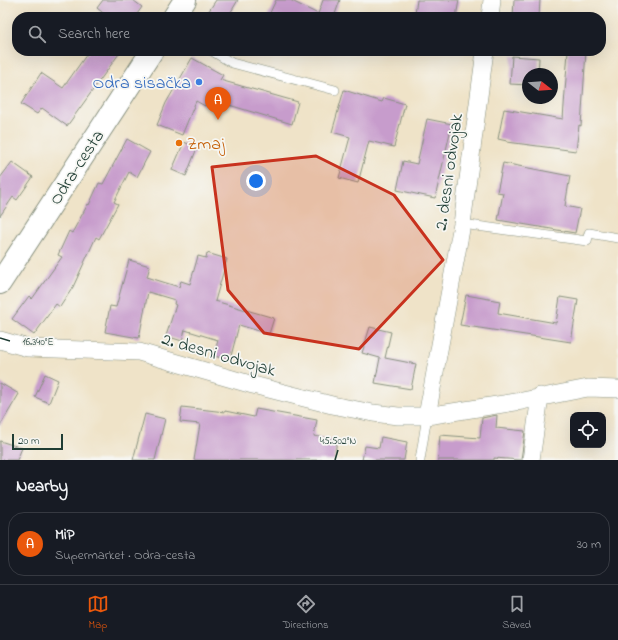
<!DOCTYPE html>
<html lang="en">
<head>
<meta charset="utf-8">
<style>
  :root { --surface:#171b24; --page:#20242c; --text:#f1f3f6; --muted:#9ea1a6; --line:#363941; --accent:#ea580c }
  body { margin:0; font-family:"Indie Flower",sans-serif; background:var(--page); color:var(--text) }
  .controls { position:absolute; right:12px; bottom:12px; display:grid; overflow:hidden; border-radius:8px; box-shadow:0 4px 16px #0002 }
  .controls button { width:36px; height:36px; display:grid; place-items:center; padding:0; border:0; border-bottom:1px solid var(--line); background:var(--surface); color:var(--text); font:20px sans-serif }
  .compass { position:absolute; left:522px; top:68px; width:36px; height:36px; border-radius:50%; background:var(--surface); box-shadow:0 4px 16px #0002; rotate:107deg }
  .scale { position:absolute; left:12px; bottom:10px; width:51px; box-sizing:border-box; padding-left:4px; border:2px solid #1f3d34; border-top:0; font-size:11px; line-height:14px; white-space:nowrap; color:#1f3d34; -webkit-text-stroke:3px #f6f6f2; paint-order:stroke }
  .you { position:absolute; left:256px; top:181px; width:14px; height:14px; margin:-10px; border:3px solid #fff; border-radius:50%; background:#1a73e8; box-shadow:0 0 0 6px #1a73e833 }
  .badge { display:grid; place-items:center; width:26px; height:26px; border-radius:50%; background:var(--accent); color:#fff; font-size:13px; font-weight:700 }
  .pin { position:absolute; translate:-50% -33px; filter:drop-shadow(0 1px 2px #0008) }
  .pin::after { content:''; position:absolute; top:21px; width:14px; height:12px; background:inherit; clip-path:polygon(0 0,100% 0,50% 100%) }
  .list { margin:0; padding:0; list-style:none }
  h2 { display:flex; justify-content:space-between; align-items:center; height:52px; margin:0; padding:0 16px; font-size:17px }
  h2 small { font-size:13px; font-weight:400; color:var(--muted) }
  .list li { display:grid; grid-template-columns:26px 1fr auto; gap:12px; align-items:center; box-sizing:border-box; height:64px; margin:0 8px 8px; padding:0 8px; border:1px solid var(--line); border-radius:16px }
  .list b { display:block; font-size:15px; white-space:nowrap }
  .list p { margin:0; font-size:13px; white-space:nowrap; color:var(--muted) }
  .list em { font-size:13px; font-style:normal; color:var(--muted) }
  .icon { flex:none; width:22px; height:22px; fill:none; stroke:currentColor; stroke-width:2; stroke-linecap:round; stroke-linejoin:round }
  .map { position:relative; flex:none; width:618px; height:460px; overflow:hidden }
  .search { position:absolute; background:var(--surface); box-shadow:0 4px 16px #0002; left:12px; right:12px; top:12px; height:44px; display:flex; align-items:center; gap:10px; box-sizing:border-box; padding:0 14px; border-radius:16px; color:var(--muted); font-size:15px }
  .sheet { height:124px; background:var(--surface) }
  nav { display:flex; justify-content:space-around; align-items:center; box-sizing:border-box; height:56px; border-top:1px solid var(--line); background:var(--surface); font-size:11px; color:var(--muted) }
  nav a { display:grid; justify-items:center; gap:2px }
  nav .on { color:var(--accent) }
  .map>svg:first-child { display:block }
  .building { fill:#c79ccc }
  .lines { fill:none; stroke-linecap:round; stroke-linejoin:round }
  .lane-casing { stroke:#87907e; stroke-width:10 }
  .street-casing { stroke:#87907e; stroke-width:18 }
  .primary-casing { stroke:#87907e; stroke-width:24 }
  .lane { stroke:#fff; stroke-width:9 }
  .street { stroke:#fff; stroke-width:17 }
  .primary { stroke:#fff; stroke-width:22 }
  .marked { fill:#c8321e; fill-opacity:0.2; stroke:#c8321e; stroke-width:3; stroke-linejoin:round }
  .ticks { fill:none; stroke:#1f3d34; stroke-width:1.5 }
  .shop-dot { fill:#3f7fe0; stroke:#f6f6f2; stroke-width:1.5 }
  .food-dot { fill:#e8710a; stroke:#f6f6f2; stroke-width:1.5 }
  .labels { text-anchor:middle; stroke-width:3.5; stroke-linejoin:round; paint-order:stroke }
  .shop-label { font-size:18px; fill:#366cbe; stroke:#f6f6f2; text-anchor:end }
  .food-label { font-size:18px; fill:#c56008; stroke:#f6f6f2; text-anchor:start }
  .street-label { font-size:18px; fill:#1f3d34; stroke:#f6f6f2 }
  .ticks-label { font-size:10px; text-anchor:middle; fill:#1f3d34; stroke:#f6f6f2; stroke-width:3.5; stroke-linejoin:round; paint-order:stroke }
</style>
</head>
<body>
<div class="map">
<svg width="618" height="460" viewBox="0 0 618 460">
  <rect width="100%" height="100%" fill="#f6f6f2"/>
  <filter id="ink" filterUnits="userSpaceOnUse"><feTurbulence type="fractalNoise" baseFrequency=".025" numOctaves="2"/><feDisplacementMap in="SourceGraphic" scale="8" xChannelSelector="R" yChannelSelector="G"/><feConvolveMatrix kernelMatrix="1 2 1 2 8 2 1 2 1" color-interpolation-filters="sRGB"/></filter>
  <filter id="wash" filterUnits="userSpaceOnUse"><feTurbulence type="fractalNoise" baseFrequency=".012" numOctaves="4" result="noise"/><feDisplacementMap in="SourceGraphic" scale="16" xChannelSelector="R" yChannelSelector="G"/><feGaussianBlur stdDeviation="0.9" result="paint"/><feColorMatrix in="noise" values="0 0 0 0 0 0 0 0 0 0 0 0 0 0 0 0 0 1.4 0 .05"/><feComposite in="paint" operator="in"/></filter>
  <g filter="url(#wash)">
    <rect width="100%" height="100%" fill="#efe3c8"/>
    <g id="blocks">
      <path class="building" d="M103,0h30l9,7 -7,10h-27l-11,-9z
        M216,0h22l-10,17h-23z
        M276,0h14l28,14 5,-14h17l-6,17h-66z
        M417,0h42l-3,17h-26l-15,-3z
        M514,0h26l-1,17h-26z
        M89,51h32l-54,75 -25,-18 -5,6 -16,-10 20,-31 22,15z
        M568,51h18l-5,75 -2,-1 -3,26 -69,-9v-1l-9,-2 6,-30 59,10z
        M512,56l27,2 -1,16h-10v11l-18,-1z
        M192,58l31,17 -3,5 78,22 -6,22 -83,-25 -4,7 -9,-5 -14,34 -25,-10 9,-22z
        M344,90l38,12 2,-4 21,6 -11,43 -25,-6 -11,42 -19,-5 11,-41 -18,-5z
        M427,119l25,5 -17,74 -38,-8 6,-29 14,3z
        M127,139l23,13 -13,25 -8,-5 -15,30 4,2 -19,35 -3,-2 -23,50 -13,20 -4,-3 -22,31 -22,-16 17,-23 3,3 30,-42 -4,-2 11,-24 3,2 16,-29 1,1 10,-22 4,1z
        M184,142l13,6 -11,28 -14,-6z
        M12,162l21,15 -16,23 -4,-3 -13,19v-38z
        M503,163l67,13 -5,30 15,3 -5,24 -77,-13 5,-27 -6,-1z
        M207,253l20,6 -12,42 59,17 -5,16 -30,-9 -9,35 -16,-4 4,-16 -33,-10 -3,11 -16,-5 10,-31 -2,-1 1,-4 -27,-8 -9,46 -34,-6 5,-26 6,1 13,-47 21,6 -3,11 32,10 2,-6 9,3 8,-28 8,2z
        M466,295l34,6 -2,12 58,10 4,-26 18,3 -7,42 -111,-17z
        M370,327l21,5 -6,26 31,6 -5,25 -36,-6 5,-25 -18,-5z
        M45,374l13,6 -9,23 -14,-6z
        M0,383l19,11 -19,32z
        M182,407l43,5v-1l29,6 2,-8 61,11 -3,16 23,4 -3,20h-140l6,-36 -20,-2z
        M145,414l20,5 -10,41h-22z
        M497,415l-1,13 29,3 -4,29 -27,-2v2h-56l2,-25 40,3 2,-20z
        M381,437l26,5 -3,18h-42l3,-14 14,2z
        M0,441l22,7 -5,12h-17z"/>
    </g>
  </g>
  <g filter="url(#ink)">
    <use href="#blocks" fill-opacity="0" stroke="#87907e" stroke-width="1"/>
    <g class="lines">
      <defs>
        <path id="lane" d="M212,51l20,12 103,27
          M462,224l125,17 2,-8 29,5
          M420,460l7,-44"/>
        <path id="street" d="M490,17l2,-17
          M0,340l28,8 111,4 114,33 79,20 41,8 25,3h29l95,-15 66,-13 30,1
          M427,416l35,-192 23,-173
          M531,460l9,-64"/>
        <path id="primary" d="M174,17l11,-17
          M0,283l152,-232"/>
      </defs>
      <use href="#lane" class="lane-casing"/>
      <use href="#street" class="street-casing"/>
      <use href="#primary" class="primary-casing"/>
      <use href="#lane" class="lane"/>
      <use href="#street" class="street"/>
      <use href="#primary" class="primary"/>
    </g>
  </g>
  <path class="marked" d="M316,156l78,39 49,65 -84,89 -95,-16 -36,-43 -16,-123z"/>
  <path class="ticks" d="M0,338l10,3M335,460l3,-10"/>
  <circle class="shop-dot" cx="199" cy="82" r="4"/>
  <circle class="food-dot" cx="179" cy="143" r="4"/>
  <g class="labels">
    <g class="shop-label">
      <text x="191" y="88">Odra sisačka</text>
    </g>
    <g class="food-label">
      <text x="187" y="149">Zmaj</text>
    </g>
    <g class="street-label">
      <text transform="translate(76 167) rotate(-57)" y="6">Odra-cesta</text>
      <text transform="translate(448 172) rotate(-82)" y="6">2. desni odvojak</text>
      <text transform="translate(219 354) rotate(16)" y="6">2. desni odvojak</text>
    </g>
  </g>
  <g class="ticks-label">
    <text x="38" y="345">16.340°E</text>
    <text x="338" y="444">45.502°N</text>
  </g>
</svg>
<div class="controls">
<button><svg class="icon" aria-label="locate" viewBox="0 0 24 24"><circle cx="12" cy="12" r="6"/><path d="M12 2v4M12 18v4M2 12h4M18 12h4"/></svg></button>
</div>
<svg class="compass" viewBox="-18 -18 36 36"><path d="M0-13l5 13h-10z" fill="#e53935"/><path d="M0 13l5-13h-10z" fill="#9ea1a6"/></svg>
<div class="scale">20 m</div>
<div class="you"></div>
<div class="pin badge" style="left:218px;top:120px">A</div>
<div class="search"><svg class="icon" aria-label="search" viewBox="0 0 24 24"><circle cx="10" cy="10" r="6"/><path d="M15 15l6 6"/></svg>Search here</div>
</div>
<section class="sheet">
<h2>Nearby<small></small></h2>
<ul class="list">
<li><span class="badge">A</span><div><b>MiP</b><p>Supermarket · Odra-cesta</p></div><em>30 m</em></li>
</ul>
</section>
<nav>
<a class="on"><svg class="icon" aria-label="map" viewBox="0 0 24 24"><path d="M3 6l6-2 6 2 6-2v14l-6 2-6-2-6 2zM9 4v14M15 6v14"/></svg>Map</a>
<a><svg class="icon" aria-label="directions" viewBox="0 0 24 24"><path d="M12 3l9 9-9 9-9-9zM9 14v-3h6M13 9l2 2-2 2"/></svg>Directions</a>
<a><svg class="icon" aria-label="saved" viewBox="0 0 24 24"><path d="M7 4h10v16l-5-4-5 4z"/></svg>Saved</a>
</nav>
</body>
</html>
